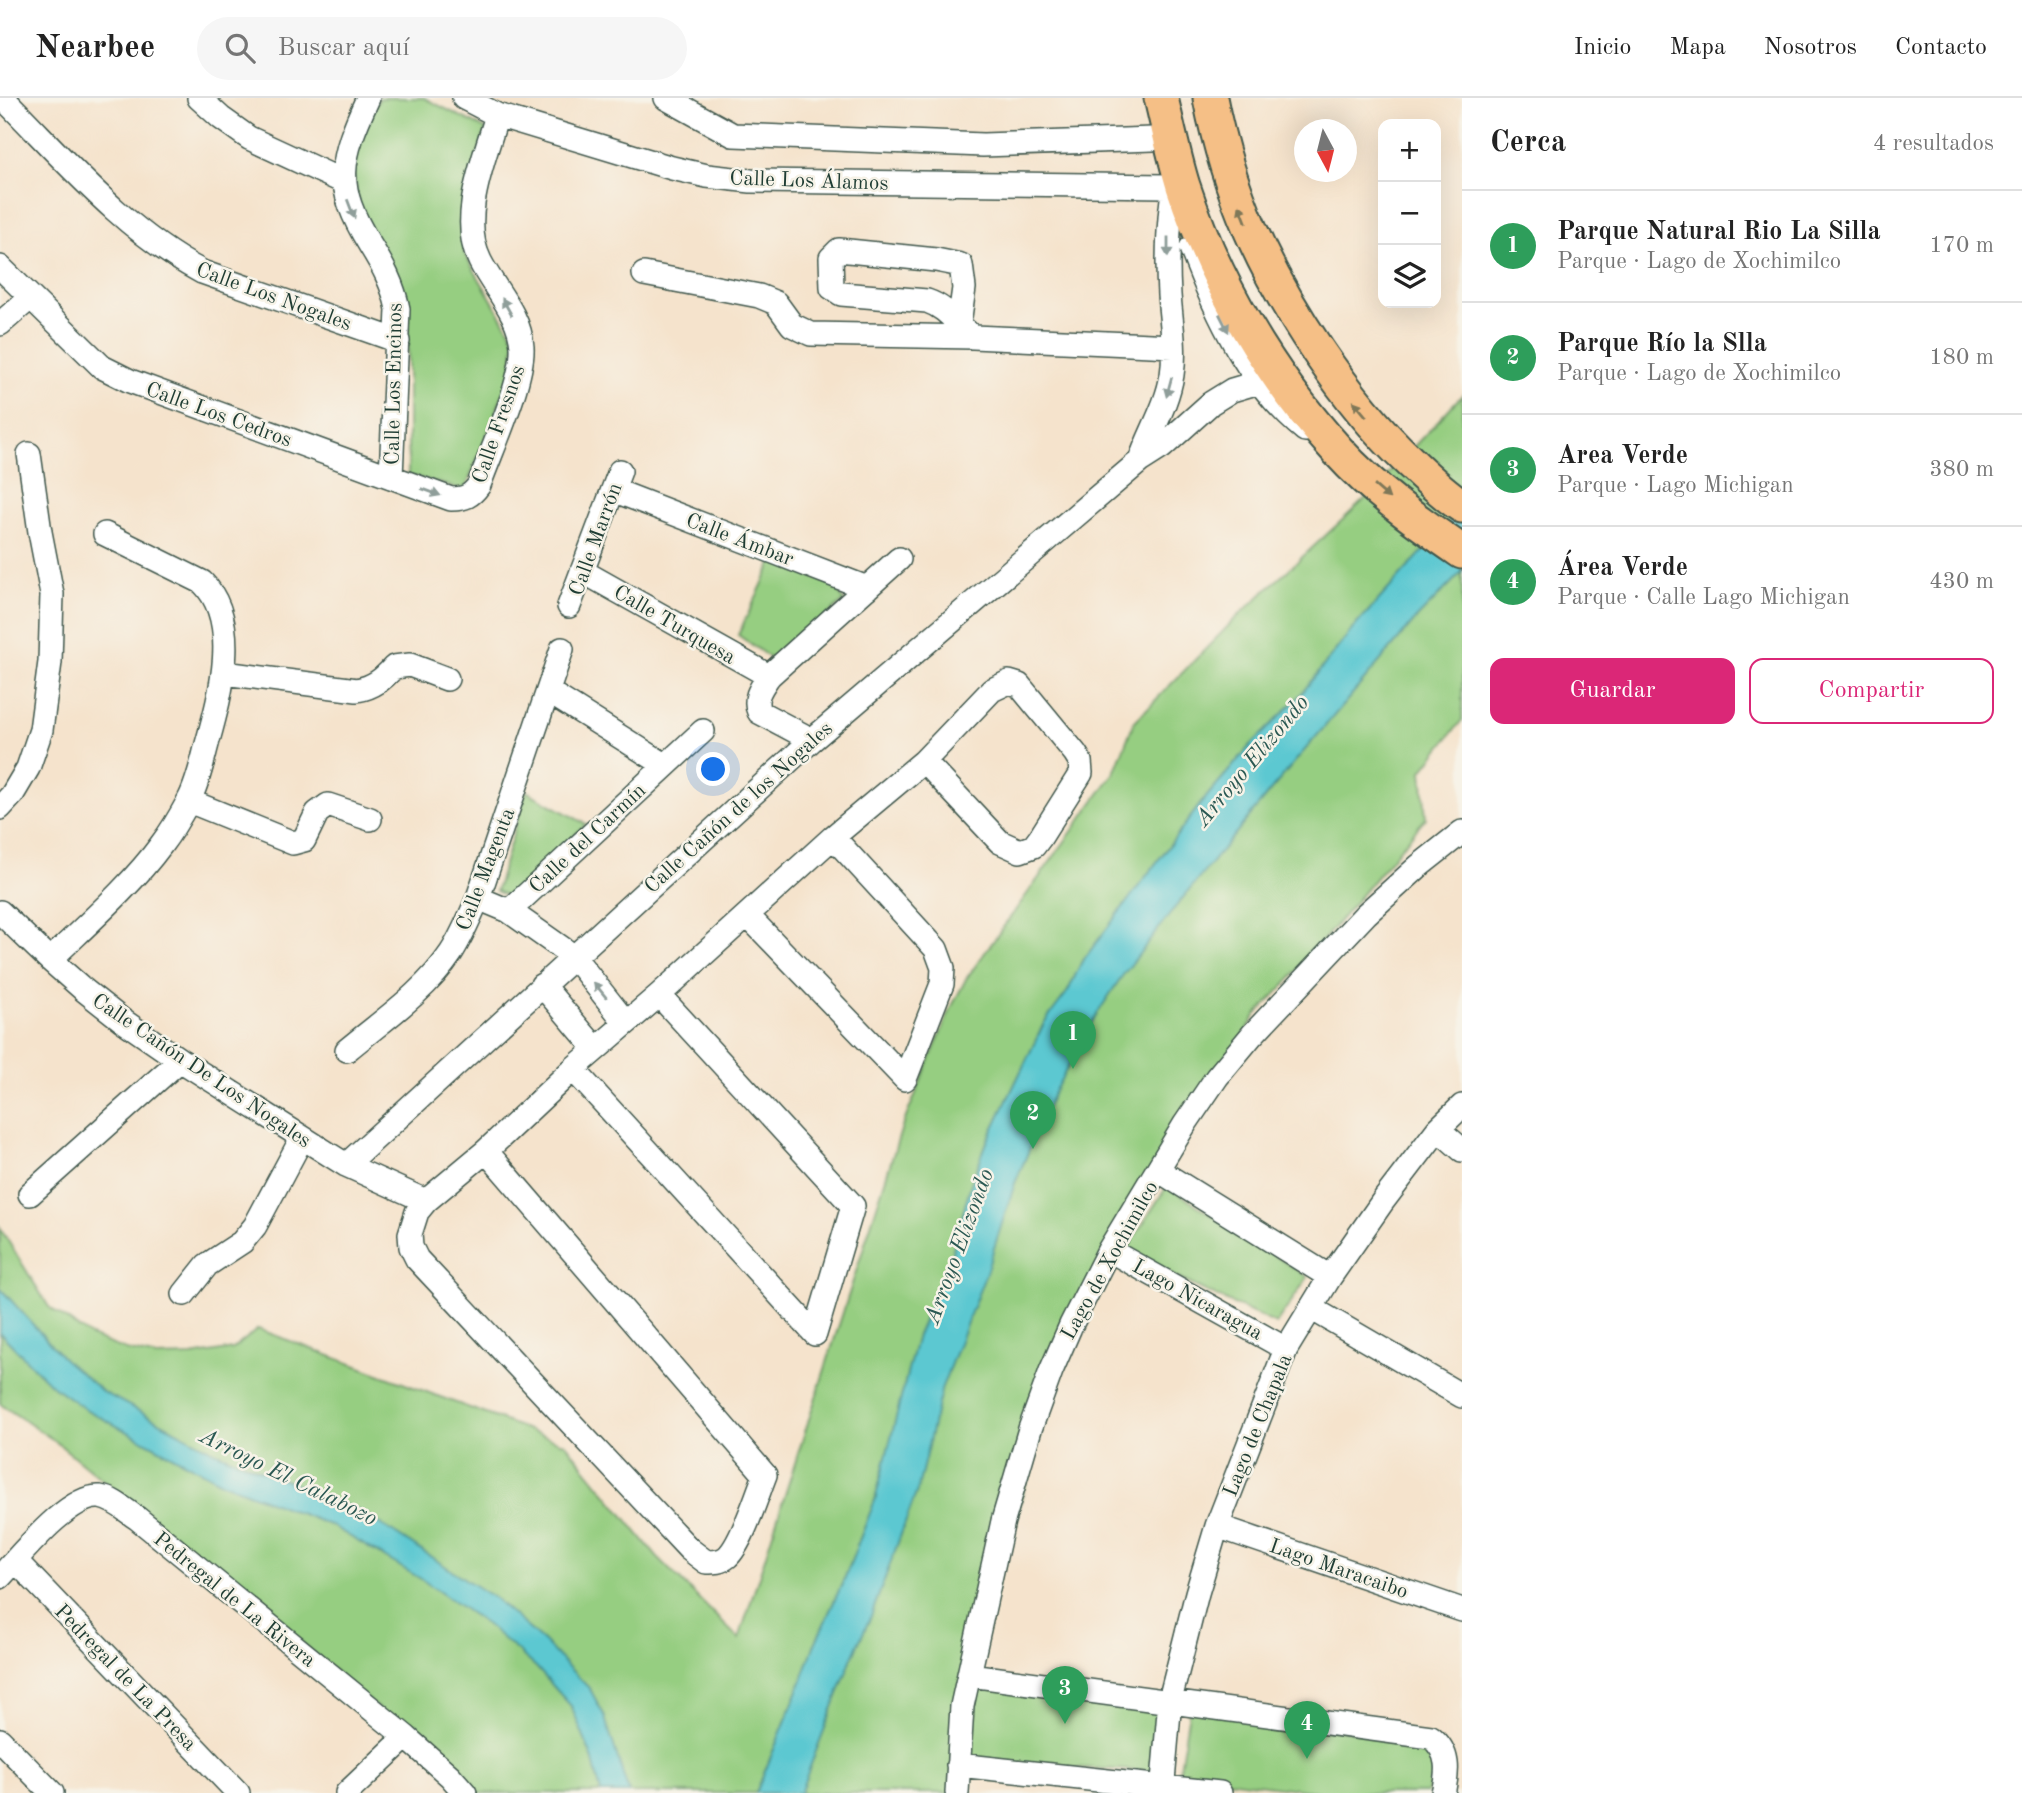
<!DOCTYPE html>
<html lang="es">
<head>
<meta charset="utf-8">
<style>
  :root { --surface:#fff; --page:#f6f6f6; --text:#222; --muted:#767676; --line:#e0e0e0; --accent:#db2777 }
  body { margin:0; font-family:"Old Standard TT",serif; background:var(--page); color:var(--text) }
  .controls { position:absolute; right:21px; top:21px; display:grid; overflow:hidden; border-radius:14px; box-shadow:0 7px 28px #0002 }
  .controls button { width:63px; height:63px; display:grid; place-items:center; padding:0; border:0; border-bottom:2px solid var(--line); background:var(--surface); color:var(--text); font:35px sans-serif }
  .compass { position:absolute; left:1294px; top:21px; width:63px; height:63px; border-radius:50%; background:var(--surface); box-shadow:0 7px 28px #0002; rotate:173deg }
  .you { position:absolute; left:714px; top:672px; width:24px; height:24px; margin:-18px; border:5px solid #fff; border-radius:50%; background:#1a73e8; box-shadow:0 0 0 10px #1a73e833 }
  .badge { display:grid; place-items:center; width:46px; height:46px; border-radius:50%; background:var(--accent); color:#fff; font-size:23px; font-weight:700 }
  .pin { position:absolute; translate:-50% -58px; filter:drop-shadow(0 2px 4px #0008) }
  .pin::after { content:''; position:absolute; top:37px; width:24px; height:21px; background:inherit; clip-path:polygon(0 0,100% 0,50% 100%) }
  .list { margin:0; padding:0; list-style:none }
  h2 { display:flex; justify-content:space-between; align-items:center; height:91px; margin:0; padding:0 28px; font-size:30px }
  h2 small { font-size:23px; font-weight:400; color:var(--muted) }
  .list li { display:grid; grid-template-columns:46px 1fr auto; gap:21px; align-items:center; box-sizing:border-box; height:112px; padding:0 28px; border-top:2px solid var(--line) }
  .list b { display:block; font-size:26px; white-space:nowrap }
  .list p { margin:0; font-size:23px; white-space:nowrap; color:var(--muted) }
  .list em { font-size:23px; font-style:normal; color:var(--muted) }
  .actions { display:flex; gap:14px; padding:21px 28px }
  .actions a { flex:1; padding:16px 0; border:2px solid var(--accent); border-radius:14px; text-align:center; font-size:24px; color:var(--accent) }
  .actions .main { background:var(--accent); color:#fff }
  .icon { flex:none; width:38px; height:38px; fill:none; stroke:currentColor; stroke-width:2; stroke-linecap:round; stroke-linejoin:round }
  .map { position:relative; flex:none; width:1462px; height:1695px; overflow:hidden }
  header { display:flex; align-items:center; gap:42px; box-sizing:border-box; height:98px; padding:0 35px; background:var(--surface); border-bottom:2px solid var(--line) }
  header strong { font-size:33px }
  nav { display:flex; gap:38px; margin-inline-start:auto; font-size:24px }
  .search { width:490px; height:63px; background:var(--page); display:flex; align-items:center; gap:18px; box-sizing:border-box; padding:0 24px; border-radius:38px; color:var(--muted); font-size:26px }
  main { display:flex }
  aside { flex:1; background:var(--surface) }
  .map>svg:first-child { display:block }
  .green { fill:#96ce81; stroke:#5a865a; stroke-width:2 }
  .water { fill:#5bc8d1; stroke:#3d8282; stroke-width:2 }
  .lines { fill:none; stroke-linecap:round; stroke-linejoin:round }
  .minor-casing { stroke:#3f564b; stroke-width:26 }
  .highway-casing { stroke:#3f564b; stroke-width:37 }
  .minor { stroke:#fff; stroke-width:23 }
  .highway { stroke:#f5bf86; stroke-width:33 }
  .oneway { fill:#8f9e9a }
  .oneway2 { fill:#7f7859 }
  .labels { text-anchor:middle; stroke-width:5; stroke-linejoin:round; paint-order:stroke }
  .street-label { font-size:21px; fill:#1f3d34; stroke:#f7f3e8 }
  .water-label { font-size:23px; font-style:italic; fill:#2b5953; stroke:#f7f3e8 }
</style>
</head>
<body>
<header>
<strong>Nearbee</strong>
<div class="search"><svg class="icon" aria-label="search" viewBox="0 0 24 24"><circle cx="10" cy="10" r="6"/><path d="M15 15l6 6"/></svg>Buscar aquí</div>
<nav><a>Inicio</a><a>Mapa</a><a>Nosotros</a><a>Contacto</a></nav>
</header>
<main>
<div class="map">
<svg width="1462" height="1695" viewBox="0 0 1462 1695">
  <rect width="100%" height="100%" fill="#f7f3e8"/>
  <filter id="ink" filterUnits="userSpaceOnUse"><feTurbulence type="fractalNoise" baseFrequency=".0143" numOctaves="2"/><feDisplacementMap in="SourceGraphic" scale="14" xChannelSelector="R" yChannelSelector="G"/><feConvolveMatrix kernelMatrix="1 2 1 2 8 2 1 2 1" color-interpolation-filters="sRGB"/></filter>
  <filter id="wash" filterUnits="userSpaceOnUse"><feTurbulence type="fractalNoise" baseFrequency=".00686" numOctaves="4" result="noise"/><feDisplacementMap in="SourceGraphic" scale="28" xChannelSelector="R" yChannelSelector="G"/><feGaussianBlur stdDeviation="1.57" result="paint"/><feColorMatrix in="noise" values="0 0 0 0 0 0 0 0 0 0 0 0 0 0 0 0 0 1.4 0 .05"/><feComposite in="paint" operator="in"/></filter>
  <g filter="url(#wash)">
    <rect width="100%" height="100%" fill="#f5e3cc"/>
    <path class="green" d="M380,0h44l62,31 -22,70v54l51,86 -3,32 -47,119 -57,-15v-176l-49,-92 -7,-42 12,-44z
      M1462,297v325l-40,51 4,47 -133,158 -37,39 -185,310 -93,324 -21,144h-482l-175,-152 -245,-200 -55,-37v-176l49,79 41,29 36,14 31,7 35,-1 41,-7 25,-20 308,115 91,113 82,82 163,-512 49,-119 15,-29 148,-206 20,-51 101,-103 129,-119z
      M773,464l61,23 10,16 -70,60 -36,-26z
      M526,693l60,33 -75,74 -15,-7z
      M1167,1088l141,91 -32,47 -152,-71z
      M978,1582l182,28 -8,63 -183,-8z
      M1190,1608l242,38 1,31 -6,18h-101l-147,-19z"/>
    <path class="water" d="M1462,410v64l-47,48 -144,170 -94,115 -57,74 -25,38 -44,81 -36,85 -30,93 -43,111 -24,101 -47,128 -18,39 -53,138h-44l45,-110 13,-37 31,-69 30,-77 42,-165 33,-75 21,-76 16,-42 57,-119 24,-32 13,-28 121,-161 47,-55 48,-48 58,-73z
      M0,1190l64,71 39,33 111,59 148,61 132,86 50,44 46,47 14,26 25,78h-28l-9,-36 -21,-51 -35,-39 -49,-42 -66,-46 -89,-53 -109,-43 -138,-74 -35,-25 -50,-51z"/>
  </g>
  <g filter="url(#ink)">
    <g class="lines">
      <defs>
        <path id="minor" d="M3,0c62,62 120,132 199,174l196,69
          M199,0l22,20 28,20 95,44
          M368,0c-28,61 -35,87 2,147 13,21 23,39 28,64l-7,168
          M464,0l33,17 175,53 35,8 44,5 416,5
          M666,0l67,37 250,10 170,-6
          M1191,150c25,66 58,137 114,182
          M0,169l102,100 28,14 321,118c14,0 20,-3 28,-14 12,-34 45,-105 43,-138 -2,-33 -28,-58 -42,-86 -22,-43 5,-103 17,-146
          M644,176l115,22 17,7 16,22 19,9 162,3
          M0,226l30,-26
          M959,226l5,-36 -3,-23 -25,-5 -97,-10 -8,8 1,30 9,6 86,7c21,7 29,23 46,36l200,9
          M1140,363c10,-29 27,-55 32,-86 4,-26 -1,-54 -3,-80 -2,-33 -1,-64 3,-96
          M613,392l254,98
          M582,473l187,105
          M569,508l51,-135
          M224,575l133,17c17,-3 26,-11 37,-23l16,-2 37,14
          M549,594l116,73
          M812,642l-53,-28c-6,-14 2,-24 10,-36l130,-117
          M189,703l104,42 11,-3 13,-27 11,-8 42,14
          M0,710l12,-13 16,-27 13,-38 9,-68 2,-68 -12,-62 -11,-78
          M478,800l31,13 64,45 53,67
          M509,813l194,-180
          M0,814l50,48 34,30 38,30 58,40 166,105 80,36
          M747,817l158,164 37,-95 1,-16 -7,-19 -103,-112
          M50,862c36,-35 81,-74 111,-115 10,-13 20,-30 28,-45 9,-17 13,-37 18,-56 13,-47 35,-123 -5,-162l-97,-48
          M542,887l54,64
          M659,897l194,211 -38,128
          M347,952c36,-30 78,-58 104,-97 11,-17 19,-36 27,-55l84,-249
          M573,971l242,265
          M1438,1031l24,21
          M486,1053l279,324c-8,20 -23,69 -38,82 -6,5 -13,5 -21,5l-17,-13 -272,-290 -6,-12 -1,-13 7,-22 9,-11 60,-50 87,-82 86,-74 174,-158 91,-76 68,-71 17,-8 10,3 56,68 5,8 1,12 -41,65 -6,8 -14,5 -20,-9 -76,-81
          M346,1067l466,-425 328,-279 22,-14 49,-44 21,-13 27,-8
          M1158,1072l172,107
          M30,1096l150,-134
          M1109,1152l177,99
          M184,1196l23,-29 35,-23 13,-16 47,-88
          M1311,1210l151,88
          M1217,1428l245,84
          M16,1463l222,232
          M0,1479c21,-22 69,-83 100,-80 14,2 26,14 37,21l269,219 44,39 15,17
          M970,1577l461,62c19,15 17,35 12,56
          M0,1642l52,53
          M958,1667l262,28
          M347,1695l59,-56
          M957,1695l5,-87 41,-185 27,-92 21,-58 20,-46 38,-75 76,-126 32,-47 35,-42 114,-121 53,-48 43,-34
          M1162,1695l8,-93 27,-107 20,-67 69,-177 44,-72 53,-76 55,-72 24,-23"/>
        <path id="highway" d="M1161,0c7,29 13,59 22,88 32,97 86,189 155,265 35,39 80,71 124,101
          M1210,0c19,97 53,171 108,253 27,40 56,77 91,110 17,16 33,32 53,45"/>
      </defs>
      <use href="#minor" class="minor-casing"/>
      <use href="#highway" class="highway-casing"/>
      <use href="#minor" class="minor"/>
      <use href="#highway" class="highway"/>
    </g>
    <defs><path id="oneway-solid" d="M-6-.8H1V-3.2L6.5 0L1 3.2V.8H-6Z" transform="scale(1.75)"/></defs>
    <g class="oneway">
      <use href="#oneway-solid" transform="translate(351 111) rotate(69)"/>
      <use href="#oneway-solid" transform="translate(1168 149) rotate(90)"/>
      <use href="#oneway-solid" transform="translate(507 209) rotate(-119)"/>
      <use href="#oneway-solid" transform="translate(1224 225) rotate(63)"/>
      <use href="#oneway-solid" transform="translate(1169 289) rotate(105)"/>
      <use href="#oneway-solid" transform="translate(431 394) rotate(20)"/>
      <use href="#oneway-solid" transform="translate(600 892) rotate(-129)"/>
    </g>
    <g class="oneway2">
      <use href="#oneway-solid" transform="translate(1243 116) rotate(-111)"/>
      <use href="#oneway-solid" transform="translate(1360 311) rotate(-130)"/>
      <use href="#oneway-solid" transform="translate(1382 394) rotate(41)"/>
    </g>
  </g>
  <g class="labels">
    <g class="street-label">
      <text transform="translate(809 82) rotate(2)" y="7">Calle Los Álamos</text>
      <text transform="translate(274 198) rotate(20)" y="7">Calle Los Nogales</text>
      <text transform="translate(393 286) rotate(-89)" y="7">Calle Los Encinos</text>
      <text transform="translate(219 316) rotate(20)" y="7">Calle Los Cedros</text>
      <text transform="translate(498 326) rotate(-71)" y="7">Calle Fresnos</text>
      <text transform="translate(595 441) rotate(-70)" y="7">Calle Marrón</text>
      <text transform="translate(740 441) rotate(21)" y="7">Calle Ámbar</text>
      <text transform="translate(675 526) rotate(30)" y="7">Calle Turquesa</text>
      <text transform="translate(738 709) rotate(-42)" y="7">Calle Cañón de los Nogales</text>
      <text transform="translate(587 740) rotate(-43)" y="7">Calle del Carmín</text>
      <text transform="translate(485 771) rotate(-69)" y="7">Calle Magenta</text>
      <text transform="translate(202 972) rotate(34)" y="7">Calle Cañón De Los Nogales</text>
      <text transform="translate(1109 1162) rotate(-61)" y="7">Lago de Xochimilco</text>
      <text transform="translate(1198 1201) rotate(29)" y="7">Lago Nicaragua</text>
      <text transform="translate(1257 1327) rotate(-68)" y="7">Lago de Chapala</text>
      <text transform="translate(1339 1470) rotate(19)" y="7">Lago Maracaibo</text>
      <text transform="translate(235 1501) rotate(39)" y="7">Pedregal de La Rivera</text>
      <text transform="translate(126 1579) rotate(46)" y="7">Pedregal de La Presa</text>
    </g>
    <g class="water-label">
      <text transform="translate(1251 662) rotate(-50)" y="8">Arroyo Elizondo</text>
      <text transform="translate(958 1148) rotate(-70)" y="8">Arroyo Elizondo</text>
      <text transform="translate(289 1378) rotate(26)" y="8">Arroyo El Calabozo</text>
    </g>
  </g>
</svg>
<div class="controls">
<button>+</button>
<button>−</button>
<button><svg class="icon" aria-label="layers" viewBox="0 0 24 24"><path d="M12 4l9 5-9 5-9-5zM3 14l9 5 9-5"/></svg></button>
</div>
<svg class="compass" viewBox="-18 -18 36 36"><path d="M0-13l5 13h-10z" fill="#e53935"/><path d="M0 13l5-13h-10z" fill="#767676"/></svg>
<div class="you"></div>
<div class="pin badge" style="left:1073px;top:971px;background:#2e9e5b">1</div>
<div class="pin badge" style="left:1033px;top:1051px;background:#2e9e5b">2</div>
<div class="pin badge" style="left:1065px;top:1626px;background:#2e9e5b">3</div>
<div class="pin badge" style="left:1307px;top:1661px;background:#2e9e5b">4</div>
</div>
<aside>
<h2>Cerca<small>4 resultados</small></h2>
<ul class="list">
<li><span class="badge" style="background:#2e9e5b">1</span><div><b>Parque Natural Rio La Silla</b><p>Parque · Lago de Xochimilco</p></div><em>170 m</em></li>
<li><span class="badge" style="background:#2e9e5b">2</span><div><b>Parque Río la Slla</b><p>Parque · Lago de Xochimilco</p></div><em>180 m</em></li>
<li><span class="badge" style="background:#2e9e5b">3</span><div><b>Area Verde</b><p>Parque · Lago Michigan</p></div><em>380 m</em></li>
<li><span class="badge" style="background:#2e9e5b">4</span><div><b>Área Verde</b><p>Parque · Calle Lago Michigan</p></div><em>430 m</em></li>
</ul>
<div class="actions"><a class="main">Guardar</a><a>Compartir</a></div>
</aside>
</main>
</body>
</html>
